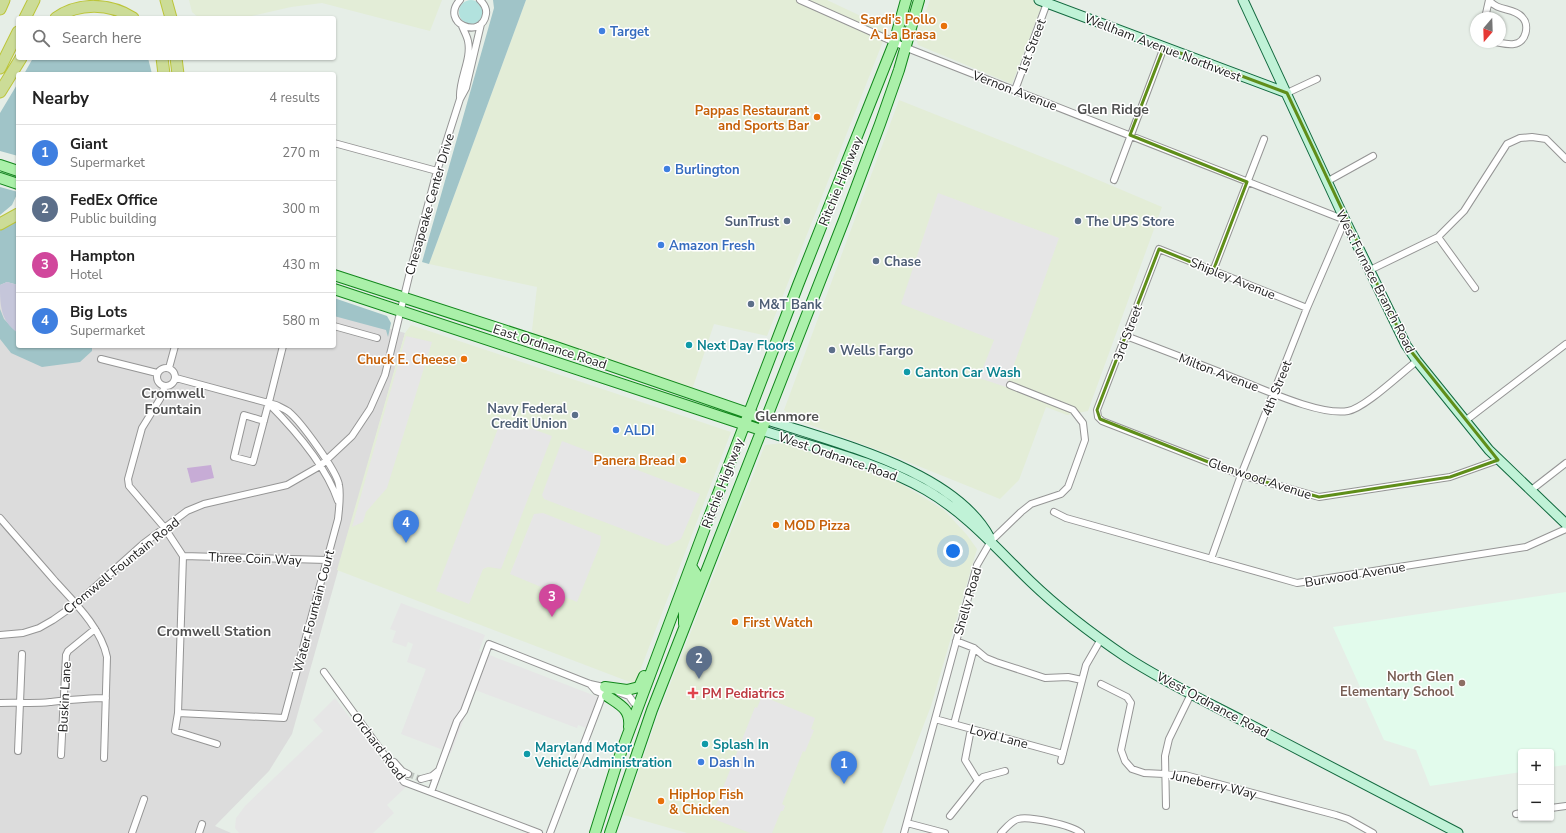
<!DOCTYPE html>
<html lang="en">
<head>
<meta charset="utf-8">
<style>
  :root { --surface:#fff; --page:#f2f2f2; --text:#222; --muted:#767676; --line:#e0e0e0; --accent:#0f766e }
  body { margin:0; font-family:"Nunito Sans",sans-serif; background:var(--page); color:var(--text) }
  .controls { position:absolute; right:12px; bottom:12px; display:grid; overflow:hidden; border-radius:4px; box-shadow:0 1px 3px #0004 }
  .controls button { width:36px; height:36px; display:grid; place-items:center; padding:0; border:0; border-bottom:1px solid var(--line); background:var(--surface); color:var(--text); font:20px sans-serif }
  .compass { position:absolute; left:1470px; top:12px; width:36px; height:36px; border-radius:50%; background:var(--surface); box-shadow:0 1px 3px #0004; rotate:199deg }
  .you { position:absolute; left:953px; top:551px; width:14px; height:14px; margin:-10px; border:3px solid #fff; border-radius:50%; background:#1a73e8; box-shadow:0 0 0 6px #1a73e833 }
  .badge { display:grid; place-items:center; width:26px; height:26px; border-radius:50%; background:var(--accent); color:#fff; font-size:13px; font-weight:700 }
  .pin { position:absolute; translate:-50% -33px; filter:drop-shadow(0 1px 2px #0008) }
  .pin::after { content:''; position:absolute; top:21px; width:14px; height:12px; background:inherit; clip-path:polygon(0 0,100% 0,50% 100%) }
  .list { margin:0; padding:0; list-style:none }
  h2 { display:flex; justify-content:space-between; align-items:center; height:52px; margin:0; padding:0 16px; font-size:17px }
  h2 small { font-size:13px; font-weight:400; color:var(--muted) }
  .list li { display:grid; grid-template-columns:26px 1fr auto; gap:12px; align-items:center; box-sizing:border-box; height:56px; padding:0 16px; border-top:1px solid var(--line) }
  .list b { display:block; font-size:15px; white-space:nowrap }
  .list p { margin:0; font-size:13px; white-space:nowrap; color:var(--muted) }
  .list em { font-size:13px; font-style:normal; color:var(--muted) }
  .icon { flex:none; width:22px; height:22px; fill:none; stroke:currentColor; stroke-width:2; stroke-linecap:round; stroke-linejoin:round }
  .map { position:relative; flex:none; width:1566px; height:833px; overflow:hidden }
  .search { position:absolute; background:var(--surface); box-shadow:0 1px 3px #0004; left:16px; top:16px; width:320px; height:44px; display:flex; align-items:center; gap:10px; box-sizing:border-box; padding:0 14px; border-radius:4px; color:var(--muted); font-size:15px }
  .panel { position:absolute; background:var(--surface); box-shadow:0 1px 3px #0004; left:16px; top:72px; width:320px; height:276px; border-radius:4px }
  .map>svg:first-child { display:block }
  .residential { fill:#dcdcdc }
  .commercial { fill:#e3edd7 }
  .education { fill:#e2fbec }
  .grass { fill:#b2e2de }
  .forest { fill:#a0c4c8 }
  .wetland { fill:#c5c6da }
  .parking { fill:#e6e6e6 }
  .water { fill:#c7acd6 }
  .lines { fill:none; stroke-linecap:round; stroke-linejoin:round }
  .street-tunnel { stroke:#bec4bf; stroke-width:6; stroke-dasharray:6 3; stroke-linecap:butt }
  .street-casing { stroke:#959595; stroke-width:8 }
  .secondary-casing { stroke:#12693f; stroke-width:11 }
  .primary-casing { stroke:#12871c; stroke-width:12 }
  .highway-casing { stroke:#bcc53a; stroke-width:13 }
  .street { stroke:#fff; stroke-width:6 }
  .secondary { stroke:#c0f2d7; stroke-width:9 }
  .primary { stroke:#aaf0a9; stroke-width:10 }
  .highway { stroke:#ccdc97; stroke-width:11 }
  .marked { fill:none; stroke:#5f8e1a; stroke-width:3; stroke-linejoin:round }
  .food-dot { fill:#e8710a; stroke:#fff; stroke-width:1.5 }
  .shop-dot { fill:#3f7fe0; stroke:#fff; stroke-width:1.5 }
  .service-dot { fill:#5c6f8a; stroke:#fff; stroke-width:1.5 }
  .culture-dot { fill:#0f9aa8; stroke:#fff; stroke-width:1.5 }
  .education-dot { fill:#8d6e63; stroke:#fff; stroke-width:1.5 }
  .health-dot { fill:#e0444e; stroke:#fff; stroke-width:1.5 }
  .labels { text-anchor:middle; stroke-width:3; stroke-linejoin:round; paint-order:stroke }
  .food-label { font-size:13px; font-weight:bold; fill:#c56008; stroke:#fff; text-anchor:end }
  .shop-label { font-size:13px; font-weight:bold; fill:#366cbe; stroke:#fff; text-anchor:start }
  .street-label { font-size:13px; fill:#1e1e1e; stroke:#fff }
  .service-label { font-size:13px; font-weight:bold; fill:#4e5e75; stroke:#fff; text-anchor:start }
  .culture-label { font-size:13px; font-weight:bold; fill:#0d838f; stroke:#fff; text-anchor:start }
  .education-label { font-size:13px; font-weight:bold; fill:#785e54; stroke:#fff; text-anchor:end }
  .health-label { font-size:13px; font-weight:bold; fill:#be3a42; stroke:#fff; text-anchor:start }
  .neighbourhood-label { font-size:14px; font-weight:bold; fill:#515151; stroke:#fff }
</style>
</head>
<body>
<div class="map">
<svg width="1566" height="833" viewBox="0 0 1566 833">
  <rect width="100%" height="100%" fill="#e6eee7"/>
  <path class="residential" d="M18,246v100h316v-33l71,20 -113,401 -23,37 -54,55 16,7h-231v-581z"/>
  <path class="commercial" d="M189,0h253l-12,31 -108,-28 -31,4 -48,11h-44l-7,-6z
    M526,0h301l59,28 -4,16 -115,292 -53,-12 -22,66 -158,-53 -2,-7 5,-43 -108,-23z
    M930,0h114l-32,84 -94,-39 -2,-7z
    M899,100l171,68 92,39 -74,204 -21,4 -21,-8 -27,73 -19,19 -114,-46 -92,-34 -10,-9z
    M411,325l320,107 -96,252 -298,-114 68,-237z
    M783,443l117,40 44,27 23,25 10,14 -46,157 -49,127h-195l-63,-18 34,-100 107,-270z"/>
  <path class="education" d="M1566,592v173l-15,2v-15h-30v20l-91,14 -14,-36 -32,-10 -51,-113z"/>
  <path class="grass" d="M459 12a12 12 0 1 1 24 0a12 12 0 1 1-24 0Z"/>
  <path class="forest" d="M493,0h33l-97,264 -7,-2 72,-254z
    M33,58h115l4,16h-128z
    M18,83v73l-18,-5v-38z
    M0,187l18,5 -6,13 -12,10z
    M18,219v66l-11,-3 -7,3v-55l11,-8z
    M334,298l53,18 4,7 -3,14 -2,-7 -52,-14z
    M0,309l4,10 14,14v13h74v5l-12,11 -38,5 -31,-14 -11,-14z"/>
  <path class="wetland" d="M7,282l11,3v48c-18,-12 -18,-29 -18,-48z"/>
  <path class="parking" d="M938,193l121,45 -53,149 -27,-9 15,-38 -93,-36z
    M406,336l26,6 -45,146 -21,24 -3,10 -11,5z
    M502,418l50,18 -51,133 -13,-2 -5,2 -14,35 -33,-13z
    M562,441l138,53 -19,45 -14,7 -123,-47 -2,-4z
    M543,513l58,23 -1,9 -23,57 -67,-28 24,-60z
    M401,603l84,32 -6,16 119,46 -12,31 -8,-3 -1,3 -102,-38 -24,63 -50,-19 25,-65 -19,-7 6,-18 -5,-2 -2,5 -14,-5 4,-11 -6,-2z
    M762,696l53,22 -4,11 3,1 -9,22 -2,-1 -21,53 3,2 -2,5h-2l-9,22h-22l-39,-15 44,-111 2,1z
    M335,698l56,74 15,15 -19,18 7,8 -21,20h-134l-4,-5 1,-10 9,-12 78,-75 -10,-11z"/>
  <path class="water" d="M211,465l3,13 -23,5 -4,-15z"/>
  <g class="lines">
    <path class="street-tunnel" d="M408,774l13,5"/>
    <defs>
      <path id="street" d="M460,0c-21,23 22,41 26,14 1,-6 -2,-10 -6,-14
        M800,0l112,50 433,170 -38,88 -66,167 -30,84
        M1489,0c9,12 24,7 33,17 8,8 4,26 -8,27 -6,1 -13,-1 -19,-2
        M1485,18l4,-18
        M1015,90l32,-87
        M1287,93l30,-14
        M460,97c-1,-18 12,-38 8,-56 -1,-5 -4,-10 -6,-15
        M334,143l103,28
        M1114,180l50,-133
        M1328,181l45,-25
        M1438,237l37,51
        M1370,270l68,-33 26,-26 43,-67 13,-6 12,-1 14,2 20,20
        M1213,271l51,-132
        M1307,308l-148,-59 -62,161 1,7 4,4 139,54 78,22 131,-20 48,-17
        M334,326l43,12
        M1126,336c37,14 74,28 111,43 26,10 83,37 111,32 17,-3 53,-38 69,-50
        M101,359l56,14
        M157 377a9 9 0 1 1 18 0a9 9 0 1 1-18 0Z
        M169,368l6,-22
        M176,378l100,27c4,2 9,4 13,7 12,10 48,59 50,73 2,11 0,23 -1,34l-54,199 -106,-5
        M165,386l-5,13 -18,29 -14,51 1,7 35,41 19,29 -5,157 -3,18 42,13
        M268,403c26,26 58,63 70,98
        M264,421l-20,-6 -10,42 19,5 14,-53 3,-11 13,-52
        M1465,421l101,-77
        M1530,491l36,-28
        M1054,512l12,6 231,65 229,-36 40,-18
        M0,518c18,21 37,42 55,63 20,22 46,47 52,76l-3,101
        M183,556l144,4
        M0,635l23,-2 16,-5 14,-8 23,-16 67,-60 44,-33 17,-7 83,-19 33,-19 32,-30 18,-27 15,-34 25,-103 27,-101 23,-72 6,-11 15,-64
        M956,641l18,7 12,10 10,4 49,16 23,-1 14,3
        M324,672l80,110 135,51
        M590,684l6,7 10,4
        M1101,684l26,13 4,6 -10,47 4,11 7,8 12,4 41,2 151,40 12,4 25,14
        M618,692l11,4 5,7
        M0,703c17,-1 33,1 50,-1 19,-2 37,-4 56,-4
        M935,719l128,35
        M954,724l20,-76
        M971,729l-6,31 13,21
        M18,751l4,-97
        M61,755l5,-100 2,-4 27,-22
        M1061,761l25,-96 15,-26
        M394,762l8,9 6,3
        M421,779l11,-3 6,-5
        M431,792l26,-71 7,-10 25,-67 101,40 18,4
        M1166,806l-1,-50 4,-17 22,-45
        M1551,808l15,-2
        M1516,814l5,-1
        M950,816l28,-35 5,-4 22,-6
        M907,823l38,10
        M132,833l12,-34
        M199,833l3,-9
        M550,833l53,-139
        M904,833l73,-268 14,-24 30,-29 10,-8 30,-10 7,-7 17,-47 -2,-17 -10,-13 -63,-25
        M1001,833c5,-5 10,-12 17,-14 11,-3 54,6 63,14"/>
      <path id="secondary" d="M1039,0l248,93
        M1243,0l102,220 61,125 11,16 72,89 77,74
        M765,419c70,24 189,51 225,119
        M761,430c55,18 114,31 165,60 40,23 71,59 104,91 29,28 62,53 96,76 40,26 83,46 125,68 69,36 138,72 207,108"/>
      <path id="primary" d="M0,165l18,6
        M0,178l18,6
        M334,275l222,72 209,72
        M334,289l427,141
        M684,624v-13l12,-37 -5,-8
        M605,687l22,3 12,-3 5,-11
        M607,696c13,9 24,13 22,31
        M595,833l21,-67 90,-241 92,-240 96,-242 12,-43
        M610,833l42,-123 192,-490 36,-96 19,-54 20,-70"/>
      <path id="highway" d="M166,0l5,18
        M0,9l4,-9
        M25,18l9,-18
        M56,18c23,-16 54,-15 77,0
        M162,58l2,16
        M176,58l2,16
        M0,68l18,-36
        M0,92l21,-34
        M0,224l18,-10"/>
    </defs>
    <use href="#street" class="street-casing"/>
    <use href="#secondary" class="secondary-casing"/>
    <use href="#primary" class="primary-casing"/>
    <use href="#highway" class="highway-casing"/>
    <use href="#street" class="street"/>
    <use href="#secondary" class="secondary"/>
    <use href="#primary" class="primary"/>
    <use href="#highway" class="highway"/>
  </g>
  <path class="marked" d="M1164,47l123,46 119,252 92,115 -48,17 -131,20 -78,-22 -141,-56 -3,-9 62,-161 54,22 34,-89 -117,-47z"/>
  <g class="food-dot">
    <circle cx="944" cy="26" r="4"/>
    <circle cx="817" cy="117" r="4"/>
    <circle cx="464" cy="359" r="4"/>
    <circle cx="683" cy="460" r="4"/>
    <circle cx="776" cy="525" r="4"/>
    <circle cx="735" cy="622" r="4"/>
    <circle cx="661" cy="801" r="4"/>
  </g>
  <g class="shop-dot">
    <circle cx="602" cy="31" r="4"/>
    <circle cx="667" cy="169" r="4"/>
    <circle cx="661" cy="245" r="4"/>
    <circle cx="616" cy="430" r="4"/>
    <circle cx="701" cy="762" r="4"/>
  </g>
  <g class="service-dot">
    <circle cx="787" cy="221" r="4"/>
    <circle cx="1078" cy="221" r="4"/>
    <circle cx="876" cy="261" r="4"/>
    <circle cx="751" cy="304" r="4"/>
    <circle cx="832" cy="350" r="4"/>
    <circle cx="575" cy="415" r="4"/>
  </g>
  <g class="culture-dot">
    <circle cx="689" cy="345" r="4"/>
    <circle cx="907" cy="372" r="4"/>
    <circle cx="705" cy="744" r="4"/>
    <circle cx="527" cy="754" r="4"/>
  </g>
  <circle class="education-dot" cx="1462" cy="683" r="4"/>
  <path class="health-dot" d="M691 687h4v4h4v4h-4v4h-4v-4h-4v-4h4z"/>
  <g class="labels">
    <g class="food-label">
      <text x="936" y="24">Sardi's Pollo<tspan x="936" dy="15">A La Brasa</tspan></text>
      <text x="809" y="115">Pappas Restaurant<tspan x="809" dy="15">and Sports Bar</tspan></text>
      <text x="456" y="364">Chuck E. Cheese</text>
      <text x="675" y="465">Panera Bread</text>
      <text x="784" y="530" text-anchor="start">MOD Pizza</text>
      <text x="743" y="627" text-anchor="start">First Watch</text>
      <text x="669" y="799" text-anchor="start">HipHop Fish<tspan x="669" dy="15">&amp; Chicken</tspan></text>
    </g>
    <g class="shop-label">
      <text x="610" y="36">Target</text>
      <text x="675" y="174">Burlington</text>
      <text x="669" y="250">Amazon Fresh</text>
      <text x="624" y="435">ALDI</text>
      <text x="709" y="767">Dash In</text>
    </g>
    <g class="street-label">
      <text transform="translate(1031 46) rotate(-69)" y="5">1st Street</text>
      <text transform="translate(1163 47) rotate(21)" y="5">Wellham Avenue Northwest</text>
      <text transform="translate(1015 90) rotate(21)" y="5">Vernon Avenue</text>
      <text transform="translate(840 181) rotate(-68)" y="5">Ritchie Highway</text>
      <text transform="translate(429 204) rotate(-74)" y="5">Chesapeake Center Drive</text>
      <text transform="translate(1233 278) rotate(22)" y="5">Shipley Avenue</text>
      <text transform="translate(1376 281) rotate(63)" y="5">West Furnace Branch Road</text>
      <text transform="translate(1127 333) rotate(-69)" y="5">3rd Street</text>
      <text transform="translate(550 346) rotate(18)" y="5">East Ordnance Road</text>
      <text transform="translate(1219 372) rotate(21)" y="5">Milton Avenue</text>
      <text transform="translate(1276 388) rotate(-68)" y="5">4th Street</text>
      <text transform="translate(838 456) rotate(19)" y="5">West Ordnance Road</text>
      <text transform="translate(1260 478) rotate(18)" y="5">Glenwood Avenue</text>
      <text transform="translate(722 483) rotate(-69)" y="5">Ritchie Highway</text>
      <text transform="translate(255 558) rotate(2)" y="5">Three Coin Way</text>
      <text transform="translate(121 565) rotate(-39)" y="5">Cromwell Fountain Road</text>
      <text transform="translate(1355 574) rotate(-9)" y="5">Burwood Avenue</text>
      <text transform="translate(967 601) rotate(-74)" y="5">Shelly Road</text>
      <text transform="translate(313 611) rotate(-75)" y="5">Water Fountain Court</text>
      <text transform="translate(64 697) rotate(-87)" y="5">Buskin Lane</text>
      <text transform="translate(1213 704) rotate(28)" y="5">West Ordnance Road</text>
      <text transform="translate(999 736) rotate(15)" y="5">Loyd Lane</text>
      <text transform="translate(379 746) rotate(53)" y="5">Orchard Road</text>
      <text transform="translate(1214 784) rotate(13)" y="5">Juneberry Way</text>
    </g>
    <g class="service-label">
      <text x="779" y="226" text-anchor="end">SunTrust</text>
      <text x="1086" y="226">The UPS Store</text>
      <text x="884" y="266">Chase</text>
      <text x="759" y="309">M&amp;T Bank</text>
      <text x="840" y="355">Wells Fargo</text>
      <text x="567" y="413" text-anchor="end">Navy Federal<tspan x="567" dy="15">Credit Union</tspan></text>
    </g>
    <g class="culture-label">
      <text x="697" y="350">Next Day Floors</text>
      <text x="915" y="377">Canton Car Wash</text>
      <text x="713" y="749">Splash In</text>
      <text x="535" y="752">Maryland Motor<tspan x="535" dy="15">Vehicle Administration</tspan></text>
    </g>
    <g class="education-label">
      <text x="1454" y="681">North Glen<tspan x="1454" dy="15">Elementary School</tspan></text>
    </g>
    <g class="health-label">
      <text x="702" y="698">PM Pediatrics</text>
    </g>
    <g class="neighbourhood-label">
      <text x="1113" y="114">Glen Ridge</text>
      <text x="173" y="398">Cromwell<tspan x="173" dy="16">Fountain</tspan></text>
      <text x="787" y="421">Glenmore</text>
      <text x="214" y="636">Cromwell Station</text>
    </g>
  </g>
</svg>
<div class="controls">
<button>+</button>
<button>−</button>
</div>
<svg class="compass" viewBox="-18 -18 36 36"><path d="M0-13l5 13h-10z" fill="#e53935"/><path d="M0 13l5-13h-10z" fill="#767676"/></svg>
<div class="you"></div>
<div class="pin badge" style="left:844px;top:784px;background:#3f7fe0">1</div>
<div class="pin badge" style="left:699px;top:679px;background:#5c6f8a">2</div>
<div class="pin badge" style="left:552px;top:617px;background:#d1479c">3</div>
<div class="pin badge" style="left:406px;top:543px;background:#3f7fe0">4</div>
<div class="search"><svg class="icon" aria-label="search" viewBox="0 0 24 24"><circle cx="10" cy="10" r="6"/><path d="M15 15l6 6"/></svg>Search here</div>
<section class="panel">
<h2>Nearby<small>4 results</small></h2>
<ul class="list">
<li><span class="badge" style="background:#3f7fe0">1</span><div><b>Giant</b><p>Supermarket</p></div><em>270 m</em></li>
<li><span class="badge" style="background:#5c6f8a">2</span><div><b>FedEx Office</b><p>Public building</p></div><em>300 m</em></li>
<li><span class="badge" style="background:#d1479c">3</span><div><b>Hampton</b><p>Hotel</p></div><em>430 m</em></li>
<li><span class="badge" style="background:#3f7fe0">4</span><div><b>Big Lots</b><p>Supermarket</p></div><em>580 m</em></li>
</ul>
</section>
</div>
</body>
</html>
